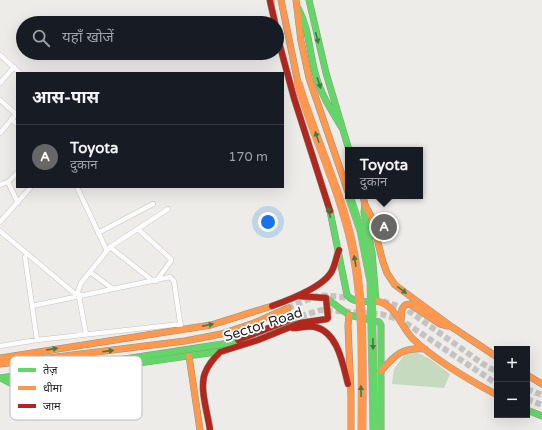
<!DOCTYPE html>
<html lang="hi">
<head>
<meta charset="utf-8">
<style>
  :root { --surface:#171b24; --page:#20242c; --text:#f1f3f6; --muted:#9ea1a6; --line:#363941; --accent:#676765 }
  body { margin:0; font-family:"Varela Round","Noto Sans Devanagari",sans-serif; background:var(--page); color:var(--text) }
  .controls { position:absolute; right:12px; bottom:12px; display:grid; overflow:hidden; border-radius:0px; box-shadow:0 4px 16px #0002 }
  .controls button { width:36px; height:36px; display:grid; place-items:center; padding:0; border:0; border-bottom:1px solid var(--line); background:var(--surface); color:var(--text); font:20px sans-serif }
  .you { position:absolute; left:268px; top:222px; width:14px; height:14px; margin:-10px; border:3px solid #fff; border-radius:50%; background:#1a73e8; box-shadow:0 0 0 6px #1a73e833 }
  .badge { display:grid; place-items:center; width:26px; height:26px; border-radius:50%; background:var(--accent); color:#fff; font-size:13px; font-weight:700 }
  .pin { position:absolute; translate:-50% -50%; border:2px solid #fff; box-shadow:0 1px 4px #0006 }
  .popup { position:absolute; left:345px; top:147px; width:78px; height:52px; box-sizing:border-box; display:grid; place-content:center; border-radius:0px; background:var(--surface); filter:drop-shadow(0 1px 3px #0005); font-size:13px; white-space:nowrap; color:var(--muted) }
  .popup b { font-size:15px; color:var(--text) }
  .popup::after { content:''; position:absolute; left:50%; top:100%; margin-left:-8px; border:8px solid transparent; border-top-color:var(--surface) }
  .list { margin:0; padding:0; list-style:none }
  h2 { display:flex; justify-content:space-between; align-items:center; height:52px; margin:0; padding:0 16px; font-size:17px }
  h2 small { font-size:13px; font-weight:400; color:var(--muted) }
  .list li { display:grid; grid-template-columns:26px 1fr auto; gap:12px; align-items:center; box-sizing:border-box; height:64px; padding:0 16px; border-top:1px solid var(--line) }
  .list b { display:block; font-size:15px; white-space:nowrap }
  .list p { margin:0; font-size:13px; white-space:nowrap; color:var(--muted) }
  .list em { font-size:13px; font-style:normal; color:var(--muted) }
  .icon { flex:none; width:22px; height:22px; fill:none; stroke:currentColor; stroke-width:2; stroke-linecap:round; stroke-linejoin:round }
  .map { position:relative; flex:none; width:542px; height:430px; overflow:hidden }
  .search { position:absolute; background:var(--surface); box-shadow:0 4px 16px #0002; left:16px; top:16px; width:268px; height:44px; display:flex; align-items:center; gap:10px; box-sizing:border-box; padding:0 14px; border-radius:22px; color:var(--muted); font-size:15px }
  .panel { position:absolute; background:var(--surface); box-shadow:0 4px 16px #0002; left:16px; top:72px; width:268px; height:116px; border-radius:0px }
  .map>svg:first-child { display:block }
  .forest { fill:#c5dabf }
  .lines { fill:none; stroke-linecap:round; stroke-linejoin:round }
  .secondary-tunnel { stroke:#c4c3c0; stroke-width:6; stroke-dasharray:6 3; stroke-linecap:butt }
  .street-casing { stroke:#c4c4c2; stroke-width:5.5 }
  .fast-casing { stroke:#929681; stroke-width:7 }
  .slow-casing { stroke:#929681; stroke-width:7 }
  .jam-casing { stroke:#929681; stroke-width:7 }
  .street { stroke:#fcfcfc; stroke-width:4.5 }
  .fast { stroke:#63d668; stroke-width:6 }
  .slow { stroke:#ff974d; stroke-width:6 }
  .jam { stroke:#b3261e; stroke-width:6 }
  .fast-bridge-casing { stroke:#c0a1a5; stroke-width:9; stroke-linecap:butt }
  .slow-bridge-casing { stroke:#c0a1a5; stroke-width:9; stroke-linecap:butt }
  .fast-bridge { stroke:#63d668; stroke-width:8 }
  .slow-bridge { stroke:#ff974d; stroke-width:8 }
  .oneway { fill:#417a44 }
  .labels { text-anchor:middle; stroke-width:3.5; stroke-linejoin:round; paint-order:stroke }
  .street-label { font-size:14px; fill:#1f1f1f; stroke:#fff }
  .key { fill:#fff; stroke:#bcbcbc; stroke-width:1 }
  .key-label { font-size:11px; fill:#1f1f1f }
</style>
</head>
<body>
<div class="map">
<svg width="542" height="430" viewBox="0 0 542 430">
  <rect width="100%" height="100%" fill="#edece8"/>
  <path class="forest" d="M414,351l16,8 20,15 -6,14 -52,-4 2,-15 11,-15z"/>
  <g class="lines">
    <path class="secondary-tunnel" d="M383,301l23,8 77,55 14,8
      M288,308l31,-13 33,3
      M292,319l29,-9 60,4 20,6 96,64
      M527,389l15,6
      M527,399l15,6"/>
    <defs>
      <path id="street" d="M0,55l20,18
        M0,83l14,-16
        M0,100l16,14
        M11,119l6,5
        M0,133l17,-20
        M8,182l10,21
        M0,185l8,-3 9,-9
        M77,187l30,64
        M0,222l31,-35
        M138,229l33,30v2l-15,20
        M0,231l79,66
        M98,233l55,-29
        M110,247l43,34
        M25,257l12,83
        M90,272l23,17
        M32,306l138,-29 4,4 7,48
        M86,334l-8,-43 3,-8 29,-36 58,-38
        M0,346l37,-6 144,-16"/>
      <path id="fast" d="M271,0v4
        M309,0l17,73 23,77
        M298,8c12,22 11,45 18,68 5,19 16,35 26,52
        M330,211l17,84c7,9 19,6 29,6l-4,-49 -8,-40 1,-7
        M326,298l23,17 30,7 2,3v105
        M0,378l229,-35 9,-3
        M1,378l11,6 56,-11 155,-22
        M527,410l15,6"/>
      <path id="slow" d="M281,0l17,83
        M296,0l5,41 8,37 39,114
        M363,196l2,9 6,11 12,46 4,11 8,12 57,42 45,30
        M376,301c20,3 24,25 37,38 21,20 58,42 84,56
        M349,315l-1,11 3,69v35
        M401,321l1,-12 3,-4 5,-1 30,20 8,2
        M189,356l11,74
        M0,358l211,-33 61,-19
        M0,364l185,-23 36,-7 33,-11 34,-15
        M381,371c14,-16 21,-24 44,-22
        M527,375l15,9"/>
      <path id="jam" d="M270,1l5,22
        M277,35l17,63 36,113
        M298,296l28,2
        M272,306c17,-6 48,-18 58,-32 5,-6 6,-17 9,-24
        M293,328c7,0 15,-3 22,-1 23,5 28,38 33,57
        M238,340l54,-21
        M223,351l35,-11 42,-17 27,-4 1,-1 -2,-20
        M210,430c-2,-16 -11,-42 -5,-57 3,-8 9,-15 15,-21"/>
    </defs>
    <use href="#street" class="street-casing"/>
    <use href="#fast" class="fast-casing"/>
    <use href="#slow" class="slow-casing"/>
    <use href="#jam" class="jam-casing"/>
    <use href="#street" class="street"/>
    <use href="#fast" class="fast"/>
    <use href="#slow" class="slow"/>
    <use href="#jam" class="jam"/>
    <defs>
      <path id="fast-bridge" d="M349,196l12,35 10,51 3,148"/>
      <path id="slow-bridge" d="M298,83c16,54 42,106 54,162 13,60 10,124 10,185"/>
    </defs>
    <use href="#fast-bridge" class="fast-bridge-casing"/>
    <use href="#slow-bridge" class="slow-bridge-casing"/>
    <use href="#fast-bridge" class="fast-bridge"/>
    <use href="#slow-bridge" class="slow-bridge"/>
  </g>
  <defs><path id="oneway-solid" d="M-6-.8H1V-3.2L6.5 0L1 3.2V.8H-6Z"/></defs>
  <g class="oneway">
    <use href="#oneway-solid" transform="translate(317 38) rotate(76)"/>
    <use href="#oneway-solid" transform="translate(319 83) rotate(72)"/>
    <use href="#oneway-solid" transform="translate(317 137) rotate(-109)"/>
    <use href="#oneway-solid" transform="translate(329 212) rotate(-104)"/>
    <use href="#oneway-solid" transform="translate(355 261) rotate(-100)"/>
    <use href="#oneway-solid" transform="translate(402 290) rotate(37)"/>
    <use href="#oneway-solid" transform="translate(208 325) rotate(-11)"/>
    <use href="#oneway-solid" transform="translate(373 344) rotate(89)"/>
    <use href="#oneway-solid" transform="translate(52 349) rotate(-9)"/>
    <use href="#oneway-solid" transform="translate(108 351) rotate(-7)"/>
    <use href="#oneway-solid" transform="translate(361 391) rotate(-91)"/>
  </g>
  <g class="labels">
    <g class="street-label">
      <text transform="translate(263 324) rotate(-18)" y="5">Sector Road</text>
    </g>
  </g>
  <rect x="10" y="356" width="132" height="64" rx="6" class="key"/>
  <rect x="18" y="368" width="18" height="4" fill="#63d668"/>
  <rect x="18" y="386" width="18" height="4" fill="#ff974d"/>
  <rect x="18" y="404" width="18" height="4" fill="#b3261e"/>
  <g class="key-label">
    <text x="43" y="374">तेज़</text>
    <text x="43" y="392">धीमा</text>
    <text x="43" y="410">जाम</text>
  </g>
</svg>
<div class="controls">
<button>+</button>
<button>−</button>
</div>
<div class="you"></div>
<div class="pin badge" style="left:384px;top:227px">A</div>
<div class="popup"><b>Toyota</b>दुकान</div>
<div class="search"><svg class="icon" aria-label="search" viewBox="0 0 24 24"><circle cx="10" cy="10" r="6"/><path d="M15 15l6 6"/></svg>यहाँ खोजें</div>
<section class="panel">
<h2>आस-पास<small></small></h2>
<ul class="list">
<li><span class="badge">A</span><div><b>Toyota</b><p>दुकान</p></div><em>170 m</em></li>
</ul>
</section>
</div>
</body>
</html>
